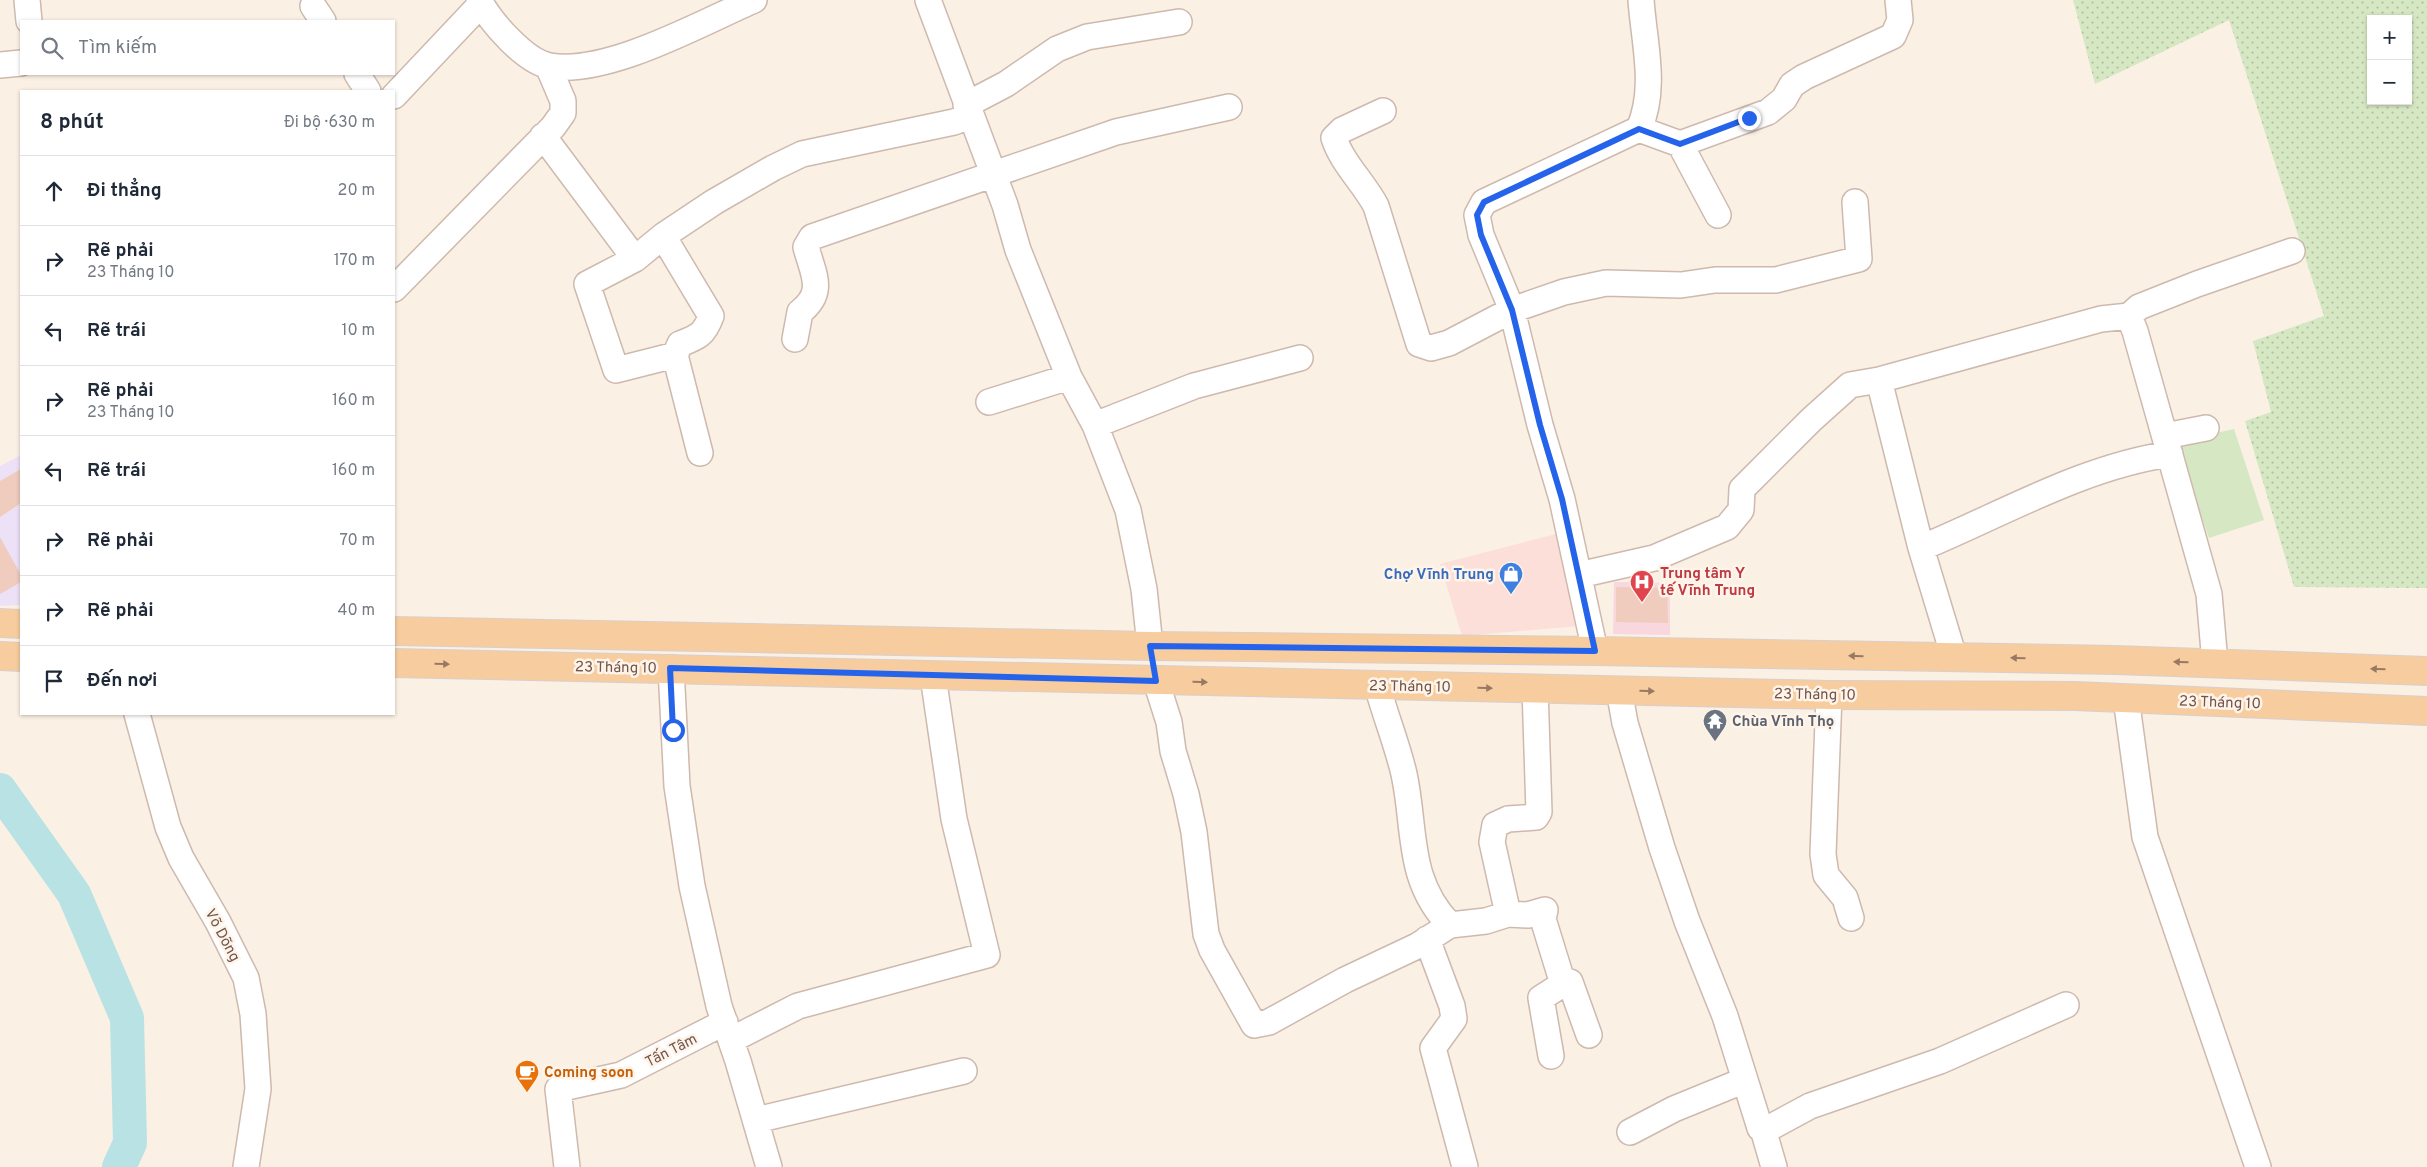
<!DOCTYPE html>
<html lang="vi">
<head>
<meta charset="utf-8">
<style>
  :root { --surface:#fff; --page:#f6f6f7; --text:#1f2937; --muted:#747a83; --line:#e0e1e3 }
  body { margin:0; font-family:Overpass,sans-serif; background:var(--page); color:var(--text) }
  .controls { position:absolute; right:15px; top:15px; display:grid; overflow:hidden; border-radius:0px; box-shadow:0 1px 4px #0004 }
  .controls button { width:45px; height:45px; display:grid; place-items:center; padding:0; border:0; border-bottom:1px solid var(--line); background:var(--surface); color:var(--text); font:25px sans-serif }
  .stop { position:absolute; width:15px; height:15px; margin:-11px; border:4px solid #2563eb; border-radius:50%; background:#fff }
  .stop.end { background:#2563eb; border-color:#fff; box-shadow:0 1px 5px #0008 }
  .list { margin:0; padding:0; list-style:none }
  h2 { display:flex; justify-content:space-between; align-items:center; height:65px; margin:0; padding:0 20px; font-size:21px }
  h2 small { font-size:16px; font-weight:400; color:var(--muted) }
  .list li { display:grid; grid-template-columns:32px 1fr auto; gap:15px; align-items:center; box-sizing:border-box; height:70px; padding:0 20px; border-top:1px solid var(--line) }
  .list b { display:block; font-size:19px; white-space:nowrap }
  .list p { margin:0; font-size:16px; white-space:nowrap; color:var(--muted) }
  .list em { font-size:16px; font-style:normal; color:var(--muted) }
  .icon { flex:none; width:28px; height:28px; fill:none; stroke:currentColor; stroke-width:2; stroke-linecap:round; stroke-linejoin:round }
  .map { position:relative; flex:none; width:2427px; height:1167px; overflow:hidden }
  .search { position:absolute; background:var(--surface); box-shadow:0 1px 4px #0004; left:20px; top:20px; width:375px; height:55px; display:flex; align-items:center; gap:12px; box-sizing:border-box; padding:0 18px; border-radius:0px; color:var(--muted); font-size:19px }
  .panel { position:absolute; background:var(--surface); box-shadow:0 1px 4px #0004; left:20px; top:90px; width:375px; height:625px; border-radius:0px }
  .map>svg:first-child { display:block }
  .commercial { fill:#fbdfd8 }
  .education { fill:#ede1f7 }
  .medical { fill:#f9d7df }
  .grass { fill:#d6e8c3 }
  .garden { fill:url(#garden-dots); fill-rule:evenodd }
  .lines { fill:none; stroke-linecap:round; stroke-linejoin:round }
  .river { stroke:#b9e2e4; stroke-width:34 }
  .building { fill:#efccbd }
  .minor-casing { stroke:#ceb9ae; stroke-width:28 }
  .major-casing { stroke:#d8cfcd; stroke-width:30 }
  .minor { stroke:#fff; stroke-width:25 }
  .major { stroke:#f7cd9f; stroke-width:28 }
  .oneway { fill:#9a7964 }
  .route { stroke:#2563eb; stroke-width:6 }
  .labels { text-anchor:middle; stroke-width:5; stroke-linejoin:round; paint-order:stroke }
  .health-label { font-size:15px; font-weight:bold; fill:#be3a42; stroke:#fef4ea; text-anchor:start }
  .shop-label { font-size:15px; font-weight:bold; fill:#366cbe; stroke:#fef4ea; text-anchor:end }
  .street-label { font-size:15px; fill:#72554b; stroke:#fef4ea }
  .worship-label { font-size:15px; font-weight:bold; fill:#5b616d; stroke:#fef4ea; text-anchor:start }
  .food-label { font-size:15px; font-weight:bold; fill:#c56008; stroke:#fef4ea; text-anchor:start }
</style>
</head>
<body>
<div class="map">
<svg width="2427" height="1167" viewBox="0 0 2427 1167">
  <defs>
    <pattern id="garden-dots" width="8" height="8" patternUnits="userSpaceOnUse" patternTransform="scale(1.25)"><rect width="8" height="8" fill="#d6e8c3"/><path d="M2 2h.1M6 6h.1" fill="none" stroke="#b2bfa0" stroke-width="1.8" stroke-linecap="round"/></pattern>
  </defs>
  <rect width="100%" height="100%" fill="#fbf0e4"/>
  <path class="commercial" d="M1556,534l23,92 -117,10 -22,-72z"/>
  <path class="education" d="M21,455v150l-21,1v-140z"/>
  <path class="medical" d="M1614,582l56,1v52l-57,-1z"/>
  <path class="grass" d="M2234,429l30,91 -55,18 -34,-96z"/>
  <path class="garden" d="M2073,0h354v588l-133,-1 -49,-166 26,-9 -18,-71 71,-25 -95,-296 -134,64zM2371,19h37v82h-37z"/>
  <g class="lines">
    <path class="river" d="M0,790l74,104 53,124 3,125 -11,24"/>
  </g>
  <path class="building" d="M21,469v34l-21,14v-36z
    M0,537l21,38v7l-21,12z
    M1616,587l51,1 1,35 -52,-1z"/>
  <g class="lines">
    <defs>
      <path id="minor" d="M27,0l2,21
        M479,0c11,21 46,62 71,66 57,10 151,-43 204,-66
        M928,0l77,205 13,45 51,127 26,48 33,85 16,79 6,57
        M313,6l10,15
        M0,65l21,-2
        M357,74l11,17
        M394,96l87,-92
        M966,105l40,-21 51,-35 30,-12 92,-15
        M1383,111l-41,19 -8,8c8,25 30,45 42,68l43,138 12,4 18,-5 63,-33 52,-18 42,-9 75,2 34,-5h61l83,-21 -4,-57
        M1639,129l41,15 88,-32 16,-13 8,-14 12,-8 89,-41 7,-16 -2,-20
        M543,136l92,123
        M1680,144l38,71
        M663,236l48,80c-7,19 -13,21 -31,28l-5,11 25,98
        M394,289l159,-162 10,-14v-12l-15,-35
        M2129,316l10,-9 58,-23 95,-33
        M795,339l5,-27c26,-20 13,-38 6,-65l6,-10 304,-105 113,-25
        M675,355l-59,15 -29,-86 48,-25 28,-23 51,-34 59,-34 29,-14 152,-32 16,-6
        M989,402l80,-25
        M1095,425l99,-39 106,-28
        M2165,436l41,-8
        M1921,548c82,-34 161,-81 249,-94
        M1579,575l75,-17 73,-31 14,-17 1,-21 69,-69 39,-35 29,-5
        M1595,651l-33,-152 -22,-74 -28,-115 -31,-75 -4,-20 7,-13 155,-73c18,-41 5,-86 2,-129
        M1954,657l-33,-109 -42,-168 222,-61 28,-3 6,15 74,263 6,69
        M671,668l6,118 15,100 27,120 19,55 31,106
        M1156,681l13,41 4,29 13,43 8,38 12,102 6,16 42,75 15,-3 76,-42 72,-34 33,-21
        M1377,685c8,30 20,59 27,89 12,55 2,106 46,151l36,-4 22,-7 -16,-72 3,-17 13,-6 28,-2 3,-5 -4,-124
        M1619,690l6,33 37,125 25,73 38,95 35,112 13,-2 37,-20 130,-45 126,-56
        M1829,695l-6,159 3,21 19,23 6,20
        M2126,698l19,139 113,330
        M137,714l31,113 13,31 37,64 28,56 7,36 5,75 -12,78
        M1508,914l20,1 17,-5 -2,9 20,65 7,-2 19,53
        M1427,939l25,67 2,13 -21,29 32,119
        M731,1040l67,-34 189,-51 -33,-136 -21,-143
        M1551,1056l-10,-58 22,-14
        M756,1120l208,-49
        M1763,1129l11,38
        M1630,1132l44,-23 71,-29
        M567,1167l-9,-78 63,-14 104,-53"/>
      <path id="major" d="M0,623l21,1
        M394,631l756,15 445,5 520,9 312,11
        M0,656l21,1
        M394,663l1435,32 246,1 352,15"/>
    </defs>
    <use href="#minor" class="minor-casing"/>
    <use href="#major" class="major-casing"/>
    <use href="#minor" class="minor"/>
    <use href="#major" class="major"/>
  </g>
  <defs><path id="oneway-solid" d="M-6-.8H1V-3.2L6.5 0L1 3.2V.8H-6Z" transform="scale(1.25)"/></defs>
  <g class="oneway">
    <use href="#oneway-solid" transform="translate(1856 656) rotate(-179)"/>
    <use href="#oneway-solid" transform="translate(2018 658) rotate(-179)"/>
    <use href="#oneway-solid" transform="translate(2181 662) rotate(-178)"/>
    <use href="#oneway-solid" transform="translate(442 664) rotate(1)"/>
    <use href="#oneway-solid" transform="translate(2378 669) rotate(-178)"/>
    <use href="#oneway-solid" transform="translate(1200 682) rotate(1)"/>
    <use href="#oneway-solid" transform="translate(1485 688) rotate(1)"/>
    <use href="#oneway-solid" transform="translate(1647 691) rotate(1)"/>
  </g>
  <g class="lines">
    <path class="route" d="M673,730l-3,-62 486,13 -6,-35 445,5 -33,-152 -22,-74 -28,-115 -31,-75 -4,-20 7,-13 155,-73 41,15 69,-26"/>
  </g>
  <defs>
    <symbol id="shop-pin" viewBox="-11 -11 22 30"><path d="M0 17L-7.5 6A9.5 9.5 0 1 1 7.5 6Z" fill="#3f7fe0" stroke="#fef4ea"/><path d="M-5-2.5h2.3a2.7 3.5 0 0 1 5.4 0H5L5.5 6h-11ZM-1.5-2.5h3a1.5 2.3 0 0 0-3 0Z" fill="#fff"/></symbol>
    <symbol id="hospital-pin" viewBox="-11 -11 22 30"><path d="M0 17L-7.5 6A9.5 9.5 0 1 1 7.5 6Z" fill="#e0444e" stroke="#fef4ea"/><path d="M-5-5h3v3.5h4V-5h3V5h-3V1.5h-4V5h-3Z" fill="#fff"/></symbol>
    <symbol id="temple-pin" viewBox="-11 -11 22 30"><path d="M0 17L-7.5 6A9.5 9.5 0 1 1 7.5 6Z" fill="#6b7280" stroke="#fef4ea"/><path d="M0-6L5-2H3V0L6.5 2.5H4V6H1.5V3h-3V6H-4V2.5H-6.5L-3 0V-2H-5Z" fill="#fff"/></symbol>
    <symbol id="cafe-pin" viewBox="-11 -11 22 30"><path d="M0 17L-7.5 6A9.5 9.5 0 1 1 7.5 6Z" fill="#e8710a" stroke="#fef4ea"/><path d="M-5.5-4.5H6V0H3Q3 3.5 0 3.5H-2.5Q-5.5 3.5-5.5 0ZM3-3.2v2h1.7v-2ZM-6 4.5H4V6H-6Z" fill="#fff"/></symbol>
  </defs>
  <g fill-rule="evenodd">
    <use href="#shop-pin" x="1497" y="560" width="28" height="38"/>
    <use href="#hospital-pin" x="1628" y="568" width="28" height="38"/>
    <use href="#temple-pin" x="1701" y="707" width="28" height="38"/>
    <use href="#cafe-pin" x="513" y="1058" width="28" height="38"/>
  </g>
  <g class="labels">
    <g class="health-label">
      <text x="1660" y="578">Trung tâm Y<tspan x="1660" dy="17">tế Vĩnh Trung</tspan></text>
    </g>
    <g class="shop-label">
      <text x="1494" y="579">Chợ Vĩnh Trung</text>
    </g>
    <g class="street-label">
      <text transform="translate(616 667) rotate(1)" y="5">23 Tháng 10</text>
      <text transform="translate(1410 686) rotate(1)" y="5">23 Tháng 10</text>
      <text transform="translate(1815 694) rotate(1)" y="5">23 Tháng 10</text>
      <text transform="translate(2220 702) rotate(2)" y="5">23 Tháng 10</text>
      <text transform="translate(223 935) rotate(62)" y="5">Võ Dõng</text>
      <text transform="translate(671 1050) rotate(-27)" y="5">Tấn Tâm</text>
    </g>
    <g class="worship-label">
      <text x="1732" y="726">Chùa Vĩnh Thọ</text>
    </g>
    <g class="food-label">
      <text x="544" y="1077">Coming soon</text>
    </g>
  </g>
</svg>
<div class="controls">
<button>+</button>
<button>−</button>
</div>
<div class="stop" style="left:673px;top:730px"></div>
<div class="stop end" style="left:1749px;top:118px"></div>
<div class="search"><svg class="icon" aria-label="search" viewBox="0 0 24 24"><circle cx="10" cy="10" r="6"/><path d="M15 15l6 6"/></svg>Tìm kiếm</div>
<section class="panel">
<h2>8 phút<small>Đi bộ · 630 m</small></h2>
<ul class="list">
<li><svg class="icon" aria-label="ahead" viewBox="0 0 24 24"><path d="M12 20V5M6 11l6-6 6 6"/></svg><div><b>Đi thẳng</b></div><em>20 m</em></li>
<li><svg class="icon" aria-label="right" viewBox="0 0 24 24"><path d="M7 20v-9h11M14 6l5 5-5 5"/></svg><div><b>Rẽ phải</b><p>23 Tháng 10</p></div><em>170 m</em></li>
<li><svg class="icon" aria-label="left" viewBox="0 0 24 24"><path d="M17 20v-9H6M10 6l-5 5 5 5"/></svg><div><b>Rẽ trái</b></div><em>10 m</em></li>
<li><svg class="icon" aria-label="right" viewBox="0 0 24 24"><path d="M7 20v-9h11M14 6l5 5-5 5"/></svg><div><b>Rẽ phải</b><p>23 Tháng 10</p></div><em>160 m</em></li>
<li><svg class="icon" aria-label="left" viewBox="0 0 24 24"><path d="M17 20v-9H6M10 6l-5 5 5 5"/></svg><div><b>Rẽ trái</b></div><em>160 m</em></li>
<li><svg class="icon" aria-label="right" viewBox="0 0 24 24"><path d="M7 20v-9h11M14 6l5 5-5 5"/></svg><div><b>Rẽ phải</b></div><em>70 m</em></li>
<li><svg class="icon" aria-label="right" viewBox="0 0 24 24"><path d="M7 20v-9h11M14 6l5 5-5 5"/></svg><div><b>Rẽ phải</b></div><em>40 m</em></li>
<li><svg class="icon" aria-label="arrive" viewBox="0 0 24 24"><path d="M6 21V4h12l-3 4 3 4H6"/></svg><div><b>Đến nơi</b></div></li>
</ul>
</section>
</div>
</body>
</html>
